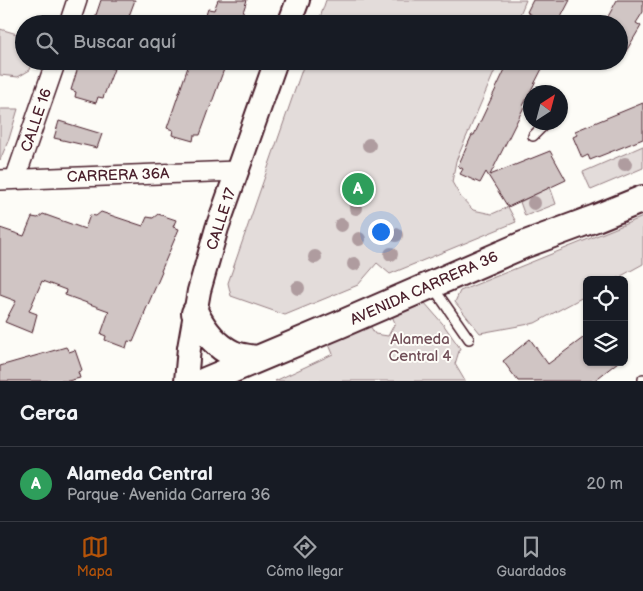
<!DOCTYPE html>
<html lang="es">
<head>
<meta charset="utf-8">
<style>
  :root { --surface:#171b24; --page:#20242c; --text:#f1f3f6; --muted:#9ea1a6; --line:#363941; --accent:#b45309 }
  body { margin:0; font-family:"Balsamiq Sans",sans-serif; background:var(--page); color:var(--text) }
  .controls { position:absolute; right:15px; bottom:15px; display:grid; overflow:hidden; border-radius:8px; box-shadow:0 1px 4px #0004 }
  .controls button { width:45px; height:45px; display:grid; place-items:center; padding:0; border:0; border-bottom:1px solid var(--line); background:var(--surface); color:var(--text); font:25px sans-serif }
  .compass { position:absolute; left:523px; top:85px; width:45px; height:45px; border-radius:50%; background:var(--surface); box-shadow:0 1px 4px #0004; rotate:36deg }
  .you { position:absolute; left:380px; top:231px; width:18px; height:18px; margin:-12px; border:4px solid #fff; border-radius:50%; background:#1a73e8; box-shadow:0 0 0 8px #1a73e833 }
  .badge { display:grid; place-items:center; width:32px; height:32px; border-radius:50%; background:var(--accent); color:#fff; font-size:16px; font-weight:700 }
  .pin { position:absolute; translate:-50% -50%; border:2px solid #fff; box-shadow:0 1px 5px #0006 }
  .list { margin:0; padding:0; list-style:none }
  h2 { display:flex; justify-content:space-between; align-items:center; height:65px; margin:0; padding:0 20px; font-size:21px }
  h2 small { font-size:16px; font-weight:400; color:var(--muted) }
  .list li { display:grid; grid-template-columns:32px 1fr auto; gap:15px; align-items:center; box-sizing:border-box; height:75px; padding:0 20px; border-top:1px solid var(--line) }
  .list b { display:block; font-size:19px; white-space:nowrap }
  .list p { margin:0; font-size:16px; white-space:nowrap; color:var(--muted) }
  .list em { font-size:16px; font-style:normal; color:var(--muted) }
  .icon { flex:none; width:28px; height:28px; fill:none; stroke:currentColor; stroke-width:2; stroke-linecap:round; stroke-linejoin:round }
  .map { position:relative; flex:none; width:643px; height:381px; overflow:hidden }
  .search { position:absolute; background:var(--surface); box-shadow:0 1px 4px #0004; left:15px; right:15px; top:15px; height:55px; display:flex; align-items:center; gap:12px; box-sizing:border-box; padding:0 18px; border-radius:28px; color:var(--muted); font-size:19px }
  .sheet { height:140px; background:var(--surface) }
  nav { display:flex; justify-content:space-around; align-items:center; box-sizing:border-box; height:70px; border-top:1px solid var(--line); background:var(--surface); font-size:14px; color:var(--muted) }
  nav a { display:grid; justify-items:center; gap:2px }
  nav .on { color:var(--accent) }
  .map>svg:first-child { display:block }
  .green { fill:#e3dcda; stroke:#967e82 }
  .building { fill:#d0c5c4; stroke:#4a1f2b }
  .lines { fill:none; stroke-linecap:round; stroke-linejoin:round }
  .service-casing { stroke:#4a1f2b; stroke-width:12 }
  .minor-casing { stroke:#4a1f2b; stroke-width:22 }
  .tertiary-casing { stroke:#4a1f2b; stroke-width:26 }
  .secondary-casing { stroke:#4a1f2b; stroke-width:30 }
  .service { stroke:#fdfcf7; stroke-width:9 }
  .minor { stroke:#fdfcf7; stroke-width:19 }
  .tertiary { stroke:#fdfcf7; stroke-width:22 }
  .secondary { stroke:#fdfcf7; stroke-width:26 }
  .tree { fill:#af9c9f }
  .labels { text-anchor:middle; stroke-width:4; stroke-linejoin:round; paint-order:stroke }
  .street-label { font-size:15px; fill:#4a1f2b; stroke:#fdfcf7 }
  .park-label { font-size:15px; fill:#704e57; stroke:#fdfcf7 }
</style>
</head>
<body>
<div class="map">
<svg width="643" height="381" viewBox="0 0 643 381">
  <rect width="100%" height="100%" fill="#fdfcf7"/>
  <filter id="ink" filterUnits="userSpaceOnUse"><feTurbulence type="fractalNoise" baseFrequency=".02" numOctaves="2"/><feDisplacementMap in="SourceGraphic" scale="10" xChannelSelector="R" yChannelSelector="G"/><feConvolveMatrix kernelMatrix="1 2 1 2 8 2 1 2 1" color-interpolation-filters="sRGB"/></filter>
  <g filter="url(#ink)">
    <path class="green" d="M326,0h200l-10,24h-198z
      M0,29l24,7v25h9l-3,9 -12,7 -18,-2z
      M305,61h194l-43,100 -4,21 8,14 13,14 19,4 16,-7 8,15 -126,52 -13,-11 -19,22 -73,30 -54,-19 -3,-13z
      M0,109h18l-9,30 -9,21z
      M643,146v22l-52,22 -8,-18z
      M550,187l6,17 -31,12 -5,-14z
      M643,217v47l-29,16h-27v15l-52,28 -55,10 -25,-31 5,-11z
      M424,302l19,22 17,24 -5,16 10,17h-190l58,-27 -5,-12 41,-18 6,10 13,2 7,-13 -4,-9z"/>
    <path class="building" d="M101,0h34l-9,24h-33z
      M218,0h29l-5,15 8,2v7h-47l5,-15 6,1z
      M533,0h37l-12,23 -31,1 5,-9 -5,-3z
      M617,0h26v12l-7,11 5,3 -22,37v-39h-15z
      M80,61h30l-2,6 6,2 -11,29 -5,-1 -2,6 -21,-6 1,-5 -5,-2z
      M190,61h37l-27,74h-6l-1,6 -21,-6 1,-5 -6,-2z
      M509,61h37l-23,45 1,1 -34,68 60,-24 16,29 -58,27 -22,-35 -6,11 -20,-9 3,-5 -5,-3 14,-31h2z
      M643,103v36l-53,21 -2,-5 -6,3 -9,-21 4,-2 -2,-4z
      M59,121l43,13 -5,14 -43,-10z
      M101,212l42,14 4,-9 6,1 5,-4 18,6 -3,7 6,2 -18,42 1,1 -18,42h1l-12,28 -5,-1 -2,7 -21,-8 1,-4 -5,-2 8,-23 -44,-16 1,-5 -24,-9 -13,30 8,3 -5,19 -27,-11 11,-21 -16,-6v-67l24,8 8,-19 6,1 5,-4 42,15 5,-14 6,1z
      M587,335v27h31l-24,19h-76l-15,-20 27,-22 18,25z
      M66,347l3,5 6,-2 7,20 -4,2 2,6 -12,3h-68v-15z"/>
    <g class="lines">
      <defs>
        <path id="service" d="M533,136l14,-14
          M433,287l36,52
          M643,381v-2"/>
        <path id="minor" d="M69,24l8,-24
          M15,179l41,-118
          M0,180l237,-9"/>
        <path id="tertiary" d="M289,24l9,-24
          M186,381l3,-33 10,-57 18,-63 59,-167"/>
        <path id="secondary" d="M195,313c8,16 21,33 38,41 7,3 16,4 23,5
          M205,381l136,-57 182,-79 73,-27 47,-19"/>
      </defs>
      <use href="#service" class="service-casing"/>
      <use href="#minor" class="minor-casing"/>
      <use href="#tertiary" class="tertiary-casing"/>
      <use href="#secondary" class="secondary-casing"/>
      <use href="#service" class="service"/>
      <use href="#minor" class="minor"/>
      <use href="#tertiary" class="tertiary"/>
      <use href="#secondary" class="secondary"/>
    </g>
    <g class="tree">
      <circle cx="369" cy="145" r="7"/>
      <circle cx="625" cy="164" r="7"/>
      <circle cx="534" cy="203" r="7"/>
      <circle cx="356" cy="208" r="7"/>
      <circle cx="341" cy="225" r="7"/>
      <circle cx="396" cy="235" r="7"/>
      <circle cx="359" cy="239" r="7"/>
      <circle cx="391" cy="254" r="7"/>
      <circle cx="315" cy="257" r="7"/>
      <circle cx="354" cy="264" r="7"/>
      <circle cx="298" cy="288" r="7"/>
    </g>
  </g>
  <g class="labels">
    <g class="street-label">
      <text transform="translate(36 120) rotate(-71)" y="5">CALLE 16</text>
      <text transform="translate(118 175) rotate(-2)" y="5">CARRERA 36A</text>
      <text transform="translate(221 219) rotate(-72)" y="5">CALLE 17</text>
      <text transform="translate(424 288) rotate(-24)" y="5">AVENIDA CARRERA 36</text>
    </g>
    <g class="park-label">
      <text x="420" y="344">Alameda<tspan x="420" dy="17">Central 4</tspan></text>
    </g>
  </g>
</svg>
<div class="controls">
<button><svg class="icon" aria-label="locate" viewBox="0 0 24 24"><circle cx="12" cy="12" r="6"/><path d="M12 2v4M12 18v4M2 12h4M18 12h4"/></svg></button>
<button><svg class="icon" aria-label="layers" viewBox="0 0 24 24"><path d="M12 4l9 5-9 5-9-5zM3 14l9 5 9-5"/></svg></button>
</div>
<svg class="compass" viewBox="-18 -18 36 36"><path d="M0-13l5 13h-10z" fill="#e53935"/><path d="M0 13l5-13h-10z" fill="#9ea1a6"/></svg>
<div class="you"></div>
<div class="pin badge" style="left:358px;top:189px;background:#2e9e5b">A</div>
<div class="search"><svg class="icon" aria-label="search" viewBox="0 0 24 24"><circle cx="10" cy="10" r="6"/><path d="M15 15l6 6"/></svg>Buscar aquí</div>
</div>
<section class="sheet">
<h2>Cerca<small></small></h2>
<ul class="list">
<li><span class="badge" style="background:#2e9e5b">A</span><div><b>Alameda Central</b><p>Parque · Avenida Carrera 36</p></div><em>20 m</em></li>
</ul>
</section>
<nav>
<a class="on"><svg class="icon" aria-label="map" viewBox="0 0 24 24"><path d="M3 6l6-2 6 2 6-2v14l-6 2-6-2-6 2zM9 4v14M15 6v14"/></svg>Mapa</a>
<a><svg class="icon" aria-label="directions" viewBox="0 0 24 24"><path d="M12 3l9 9-9 9-9-9zM9 14v-3h6M13 9l2 2-2 2"/></svg>Cómo llegar</a>
<a><svg class="icon" aria-label="saved" viewBox="0 0 24 24"><path d="M7 4h10v16l-5-4-5 4z"/></svg>Guardados</a>
</nav>
</body>
</html>
